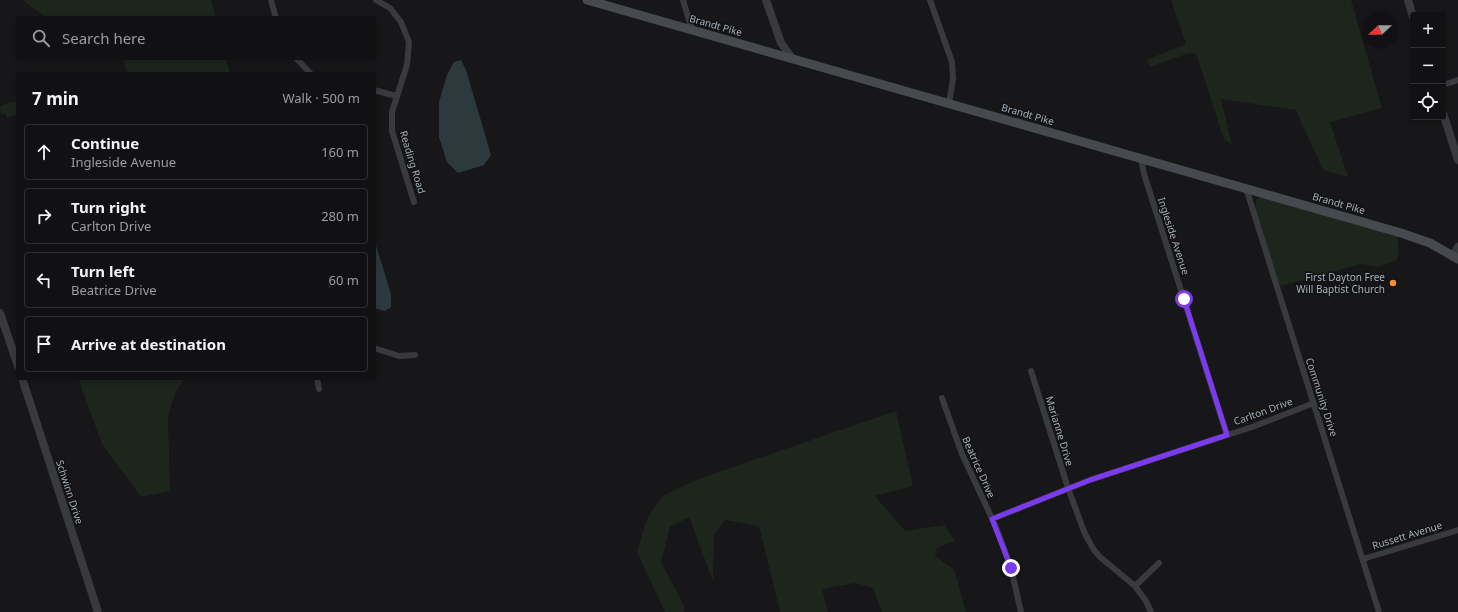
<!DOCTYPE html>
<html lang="en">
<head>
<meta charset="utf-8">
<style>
  :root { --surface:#111113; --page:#1a1a1c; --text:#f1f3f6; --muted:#9c9da0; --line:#303133 }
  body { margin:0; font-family:"Noto Sans",sans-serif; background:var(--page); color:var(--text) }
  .controls { position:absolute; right:12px; top:12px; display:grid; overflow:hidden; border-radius:4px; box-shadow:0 2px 6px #0003 }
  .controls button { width:36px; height:36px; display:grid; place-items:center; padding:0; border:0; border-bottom:1px solid var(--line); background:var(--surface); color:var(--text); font:20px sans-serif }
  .compass { position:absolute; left:1362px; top:12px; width:36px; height:36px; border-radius:50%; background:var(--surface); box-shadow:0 2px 6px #0003; rotate:248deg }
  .stop { position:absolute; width:12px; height:12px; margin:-9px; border:3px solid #7c3aed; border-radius:50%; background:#fff }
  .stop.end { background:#7c3aed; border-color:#fff; box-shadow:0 1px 4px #0008 }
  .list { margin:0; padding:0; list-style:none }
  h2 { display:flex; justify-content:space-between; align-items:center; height:52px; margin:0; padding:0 16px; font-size:17px }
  h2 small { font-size:13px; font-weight:400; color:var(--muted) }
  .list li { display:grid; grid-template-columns:26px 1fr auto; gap:12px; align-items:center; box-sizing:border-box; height:56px; margin:0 8px 8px; padding:0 8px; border:1px solid var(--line); border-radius:4px }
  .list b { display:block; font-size:15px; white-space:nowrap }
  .list p { margin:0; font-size:13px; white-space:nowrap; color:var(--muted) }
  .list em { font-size:13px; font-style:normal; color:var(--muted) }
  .icon { flex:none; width:22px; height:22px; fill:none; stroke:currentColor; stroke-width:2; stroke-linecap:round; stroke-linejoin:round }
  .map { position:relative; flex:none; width:1458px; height:612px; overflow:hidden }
  .search { position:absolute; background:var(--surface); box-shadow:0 2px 6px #0003; left:16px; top:16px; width:360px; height:44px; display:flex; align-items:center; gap:10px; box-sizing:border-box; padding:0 14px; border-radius:4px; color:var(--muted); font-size:15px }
  .panel { position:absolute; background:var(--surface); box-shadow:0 2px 6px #0003; left:16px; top:72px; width:360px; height:308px; border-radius:4px }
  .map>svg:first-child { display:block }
  .green { fill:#1d251d }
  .water { fill:#2c3a3e }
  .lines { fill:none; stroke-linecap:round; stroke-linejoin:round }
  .minor { stroke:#383a3e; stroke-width:6 }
  .tertiary { stroke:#383a3e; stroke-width:8 }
  .secondary { stroke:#464a4f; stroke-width:9 }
  .route { stroke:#7c3aed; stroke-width:5 }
  .poi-dot { fill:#fc8b2c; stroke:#121214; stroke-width:1.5 }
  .labels { text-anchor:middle; stroke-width:3; stroke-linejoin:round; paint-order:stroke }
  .street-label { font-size:10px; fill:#a8b1ba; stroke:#121214 }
  .poi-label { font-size:10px; fill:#a8b1ba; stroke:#121214; text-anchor:end }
</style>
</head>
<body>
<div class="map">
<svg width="1458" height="612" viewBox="0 0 1458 612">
  <rect width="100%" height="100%" fill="#171719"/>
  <path class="green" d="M23,0h188l5,18h-170z
    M1171,0h180l31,108 -52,14 18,55 -25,-7 -27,-60 -75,-11 11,46 -8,-6 -28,-85 -7,-1 -39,14 -4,-7 40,-16z
    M122,58h104l4,16h-102z
    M15,101l3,8v5l-11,4 -2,-5 -4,2 -1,-9z
    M1262,196l135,38 2,20 -3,6 -17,7 -18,-3 -81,22 -24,-73c-1,-8 -2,-13 6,-17z
    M78,378h107l-10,15 -7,24 2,74 -29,6 -39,-53z
    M896,411l17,75 -38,10 30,35 39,-6 11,16 -18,7 -2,8 19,13 12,43h-84l-9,-24 -18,-5 -33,6 6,23h-48l-21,-86 -34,-6 -11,15 -1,46 -24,-64 -19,10 -9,35 23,43v7h-19l-28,-60 10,-33 15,-23 39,-18z"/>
  <path class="water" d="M461,60l5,10 25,85 -7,10 -26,8 -11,-11 -8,-25v-35l8,-27 7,-13z
    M374,239l17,55v13l-6,4 -11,-3z"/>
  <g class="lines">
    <path class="minor" d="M271,0l5,18
      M376,0l14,8 11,14 8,20 -2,23 -15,47v19l22,71
      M683,0l9,30
      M930,0l22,62 1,17 -4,24
      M296,58l15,16
      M1443,85l15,-5
      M374,90l22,6
      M1141,158l3,16 83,261
      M1246,188l133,424
      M374,348l25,8 16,-1
      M1031,371l37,117 17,46 9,16 6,7 35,29 11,15 5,11
      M317,378l2,11
      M942,398l20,56 34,73 8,21 7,20 10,44
      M992,519l98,-39 165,-54 59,-23
      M1363,559l95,-29
      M1135,586l24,-23"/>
    <path class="tertiary" d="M766,0l15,43 11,15
      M1408,0l5,17
      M1443,113l15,47
      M1453,256l5,-9
      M0,313l18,53
      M22,378l76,234"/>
    <path class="secondary" d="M587,0l814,233 29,10 28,16"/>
  </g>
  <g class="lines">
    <path class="route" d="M1011,568l-19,-49 98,-39 137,-45 -43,-136"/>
  </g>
  <circle class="poi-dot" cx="1393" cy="283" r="4"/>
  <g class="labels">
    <g class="street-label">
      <text transform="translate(716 25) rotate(16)" y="4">Brandt Pike</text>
      <text transform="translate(1028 114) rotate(16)" y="4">Brandt Pike</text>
      <text transform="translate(413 162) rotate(73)" y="4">Reading Road</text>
      <text transform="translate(1339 203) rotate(16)" y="4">Brandt Pike</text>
      <text transform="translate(1174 236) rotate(72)" y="4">Ingleside Avenue</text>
      <text transform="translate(1322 397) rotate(72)" y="4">Community Drive</text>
      <text transform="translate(1263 411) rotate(-20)" y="4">Carlton Drive</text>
      <text transform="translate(1060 431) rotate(73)" y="4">Marianne Drive</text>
      <text transform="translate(979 467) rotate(66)" y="4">Beatrice Drive</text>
      <text transform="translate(70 492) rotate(72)" y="4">Schwinn Drive</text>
      <text transform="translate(1407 535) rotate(-17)" y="4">Russett Avenue</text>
    </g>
    <g class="poi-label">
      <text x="1385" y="281">First Dayton Free<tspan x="1385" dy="12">Will Baptist Church</tspan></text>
    </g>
  </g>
</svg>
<div class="controls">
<button>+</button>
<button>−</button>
<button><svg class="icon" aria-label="locate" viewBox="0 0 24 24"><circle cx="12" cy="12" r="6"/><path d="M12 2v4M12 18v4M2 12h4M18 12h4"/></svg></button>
</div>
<svg class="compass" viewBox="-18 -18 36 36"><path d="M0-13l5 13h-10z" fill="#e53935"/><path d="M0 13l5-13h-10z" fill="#9c9da0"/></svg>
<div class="stop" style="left:1184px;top:299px"></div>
<div class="stop end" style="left:1011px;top:568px"></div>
<div class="search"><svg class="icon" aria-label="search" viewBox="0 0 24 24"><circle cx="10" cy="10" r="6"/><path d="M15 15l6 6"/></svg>Search here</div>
<section class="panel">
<h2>7 min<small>Walk · 500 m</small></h2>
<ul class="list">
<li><svg class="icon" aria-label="ahead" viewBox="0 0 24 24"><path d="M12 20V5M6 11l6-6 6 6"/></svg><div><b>Continue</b><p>Ingleside Avenue</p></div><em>160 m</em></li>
<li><svg class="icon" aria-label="right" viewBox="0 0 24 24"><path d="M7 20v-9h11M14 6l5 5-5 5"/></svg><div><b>Turn right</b><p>Carlton Drive</p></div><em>280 m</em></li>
<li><svg class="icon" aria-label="left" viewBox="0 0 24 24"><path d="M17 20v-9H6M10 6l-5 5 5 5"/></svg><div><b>Turn left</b><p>Beatrice Drive</p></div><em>60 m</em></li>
<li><svg class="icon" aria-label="arrive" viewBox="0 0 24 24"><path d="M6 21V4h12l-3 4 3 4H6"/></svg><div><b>Arrive at destination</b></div></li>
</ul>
</section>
</div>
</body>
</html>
